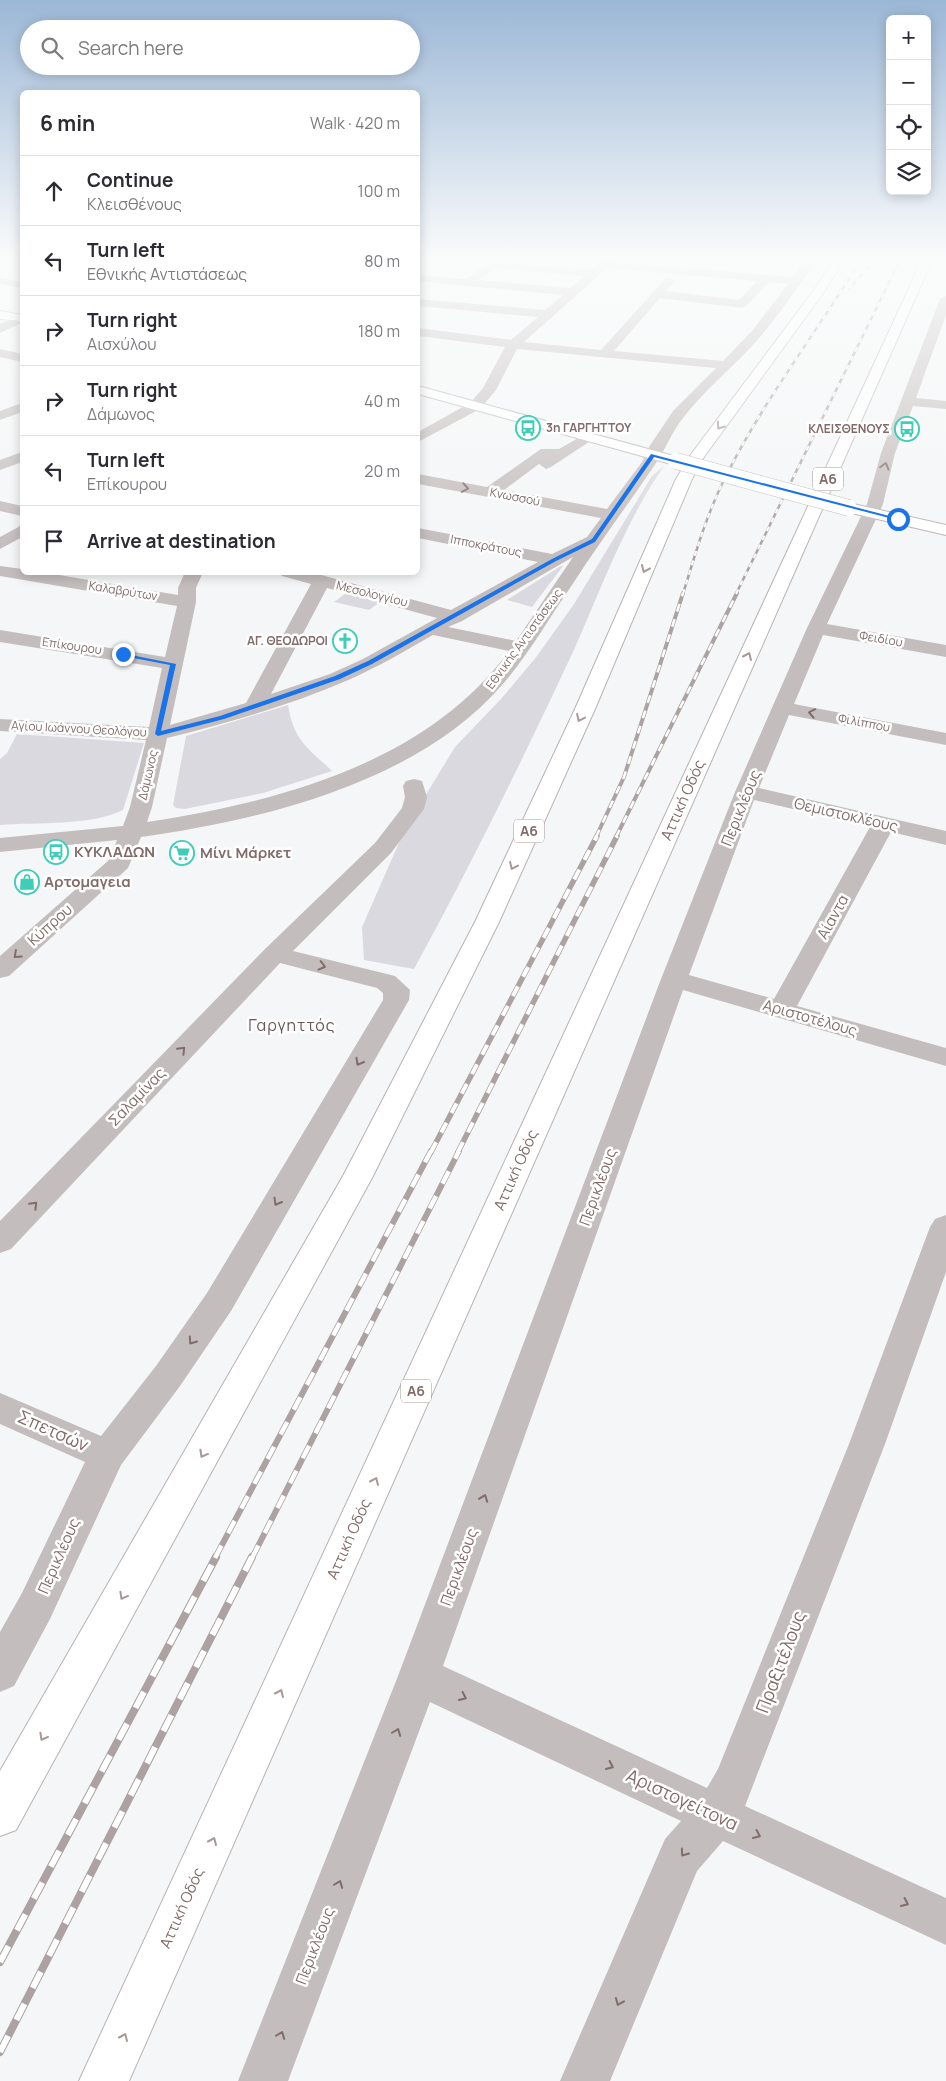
<!DOCTYPE html>
<html lang="en">
<head>
<meta charset="utf-8">
<style>
  :root { --surface:#fff; --page:#f2f2f3; --text:#2b2b33; --muted:#7c7c81; --line:#e1e1e2 }
  body { margin:0; font-family:Manrope,sans-serif; background:var(--page); color:var(--text) }
  .controls { position:absolute; right:15px; top:15px; display:grid; overflow:hidden; border-radius:8px; box-shadow:0 2px 12px #0003 }
  .controls button { width:45px; height:45px; display:grid; place-items:center; padding:0; border:0; border-bottom:1px solid var(--line); background:var(--surface); color:var(--text); font:25px sans-serif }
  .stop { position:absolute; width:15px; height:15px; margin:-11px; border:4px solid #1a73e8; border-radius:50%; background:#fff }
  .stop.end { background:#1a73e8; border-color:#fff; box-shadow:0 1px 5px #0008 }
  .list { margin:0; padding:0; list-style:none }
  h2 { display:flex; justify-content:space-between; align-items:center; height:65px; margin:0; padding:0 20px; font-size:21px }
  h2 small { font-size:16px; font-weight:400; color:var(--muted) }
  .list li { display:grid; grid-template-columns:32px 1fr auto; gap:15px; align-items:center; box-sizing:border-box; height:70px; padding:0 20px; border-top:1px solid var(--line) }
  .list b { display:block; font-size:19px; white-space:nowrap }
  .list p { margin:0; font-size:16px; white-space:nowrap; color:var(--muted) }
  .list em { font-size:16px; font-style:normal; color:var(--muted) }
  .icon { flex:none; width:28px; height:28px; fill:none; stroke:currentColor; stroke-width:2; stroke-linecap:round; stroke-linejoin:round }
  .map { position:relative; flex:none; width:946px; height:2081px; overflow:hidden }
  .search { position:absolute; background:var(--surface); box-shadow:0 2px 12px #0003; left:20px; top:20px; width:400px; height:55px; display:flex; align-items:center; gap:12px; box-sizing:border-box; padding:0 18px; border-radius:28px; color:var(--muted); font-size:19px }
  .panel { position:absolute; background:var(--surface); box-shadow:0 2px 12px #0003; left:20px; top:90px; width:400px; height:485px; border-radius:8px }
  .map>svg:first-child { display:block }
  .green { fill:#dbd9e0 }
  .lines { fill:none; stroke-linecap:round; stroke-linejoin:round }
  .major-casing { stroke:#bab3b3; stroke-width:2 }
  .highway-casing { stroke:#b9b3b3; stroke-width:2 }
  .minor { fill:#c4bdbd; fill-rule:evenodd }
  .major { fill:#fff; fill-rule:evenodd }
  .highway { fill:#fff; fill-rule:evenodd }
  .rail-far4-casing { stroke:#aba2a1; stroke-width:2.5 }
  .rail-far3-casing { stroke:#aba2a1; stroke-width:4 }
  .rail-far2-casing { stroke:#aba2a1; stroke-width:5.5 }
  .rail-far1-casing { stroke:#aba2a1; stroke-width:6 }
  .rail-casing { stroke:#aba2a1; stroke-width:8 }
  .rail-far4 { stroke:#fff; stroke-width:2; stroke-dasharray:5; stroke-linecap:butt }
  .rail-far3 { stroke:#fff; stroke-width:2.5; stroke-dasharray:8; stroke-linecap:butt }
  .rail-far2 { stroke:#fff; stroke-width:4; stroke-dasharray:11; stroke-linecap:butt }
  .rail-far1 { stroke:#fff; stroke-width:4.5; stroke-dasharray:14; stroke-linecap:butt }
  .rail { stroke:#fff; stroke-width:6; stroke-dasharray:18; stroke-linecap:butt }
  .major-bridge-casing { stroke:#bab3b3; stroke-width:17; stroke-linecap:butt }
  .major-bridge { stroke:#fff; stroke-width:16 }
  .oneway { stroke:#a89897 }
  .oneway2 { stroke:#826c6a }
  .route { fill:#1a73e8 }
  .labels { text-anchor:middle; stroke-width:5; stroke-linejoin:round; paint-order:stroke }
  .far-poi-label { font-size:12px; font-weight:bold; fill:#826c6a; stroke:#fff; text-anchor:end }
  .far-street-label { font-size:12px; fill:#826c6a; stroke:#fff }
  .shield { fill:#fff; stroke:#a89897; stroke-width:1 }
  .shield-label { font-size:14px; font-weight:bold; fill:#826c6a }
  .street-label { font-size:15px; fill:#826c6a; stroke:#fff }
  .poi-label { font-size:15px; font-weight:bold; fill:#826c6a; stroke:#fff; text-anchor:start }
  .neighbourhood-label { font-size:16px; letter-spacing:1px; fill:#685857; stroke:#fff }
  .near-street-label { font-size:18px; fill:#826c6a; stroke:#fff }
</style>
</head>
<body>
<div class="map">
<svg width="946" height="2081" viewBox="0 0 946 2081">
  <rect width="100%" height="100%" fill="#f5f6f7"/>
  <path class="green" d="M664,466c-39,56 -63,123 -91,186 -50,107 -102,213 -159,317l-50,-9 -2,-33 43,-98 50,-82 46,-48 36,-43 37,-52 78,-128z
    M561,566h2l-31,41 -25,-7z
    M346,593l34,9 -11,8 -35,-8z
    M288,705c6,36 19,42 44,66l-69,22 -78,16 -9,-1 -3,-3 13,-69z
    M17,734l127,9 -21,67c-31,16 -87,12 -123,15v-66l7,-6z"/>
  <g class="lines">
    <defs>
      <path id="major" d="M0,311l22,4v6l-22,-2z
        M418,386l263,72 3,3 -3,3h-10l-253,-70z
        M849,503l97,22v10l-103,-24 -2,-3 2,-3z"/>
      <path id="highway" d="M835,258h10l-19,31 -122,168 -12,22 -97,230 -96,213 -126,254 -357,654 -16,6v-65l343,-595 132,-254 100,-213 101,-230 16,-26 125,-167z
        M923,258h10l-804,1823h-50z"/>
    </defs>
    <use href="#major" class="major-casing"/>
    <use href="#highway" class="highway-casing"/>
    <path class="minor" d="M605,258h11l-3,4 180,15 14,-19h11c-18,26 -36,53 -58,79 -24,28 -54,51 -77,81 -12,15 -18,33 -29,48 -27,40 -55,77 -82,119 -23,33 -43,69 -70,100 -84,97 -238,135 -361,152l-13,31 -119,108 -9,2v-22l109,-96 8,-20 -117,12v-14l123,-12 7,-19 16,-67 -146,-9v-12l149,8 13,-59 -162,-26v-12l165,27 12,-51 -177,-30v-10l22,3v3h19l137,23v-7l7,-16h18l-7,16v14l-26,123 76,-22 65,-119 -29,-8 -2,-4h30l141,38 87,-48 -120,-24v-10l134,26 35,-17 14,-19 -183,-34v-10l69,13 54,-38h18l28,-16 7,4 -2,3 -41,27 -5,2 -7,-5 -35,26 103,19 35,-47 7,-15 24,-36 43,-43 -199,-19 -21,41 -16,19 -62,33v-10l52,-29 13,-15 22,-41 -87,-11v-8l93,12 27,-23 -120,-11v-7l127,11 18,-15 -145,-14v-6l48,4 19,-14 11,-3 94,8zM496,268l88,8 -14,12 -91,-8zM607,268l150,13 -18,19 -73,-9 9,-10 -6,-3 -4,1 -64,71 -77,-8zM769,282l19,2 -36,47 -29,30 -109,-10 46,-53 82,10 4,-2zM573,557l-57,84 -68,-14 14,-6zM327,588l110,30 -74,41 -33,15 -59,20zM433,635l76,16c-83,113 -232,151 -362,171l5,-15 15,-69c60,-15 121,-32 179,-57 30,-13 59,-30 87,-46z
      M0,278l22,4v6l-22,-4z
      M946,296v19l-30,83 30,3v8l-33,-3 -18,47 -12,51 -56,120 119,21v12l-123,-22 -29,69 152,29v12l-157,-30 -30,73 187,43v14l-55,-13 -94,174 149,42v18l-263,-76 -240,676 264,122 11,-19 131,-325 81,-217 5,-8 11,-4v57l-61,172 -140,362 201,92v47l-223,-104 -26,30 -87,210h-50l105,-242 16,-18 -251,-119 -142,379h-50l160,-405 263,-697 74,-187 72,-164 60,-124 14,-51 59,-154zM754,800l116,27 -96,172 -85,-24z
      M18,316h4v7l-22,10v-9z
      M0,349l22,5v8l-22,-5z
      M22,403v9l-22,8v-9z
      M22,452v10l-22,8v-10z
      M0,501l22,5v10l-22,-5z
      M22,525v12l-22,12v-12z
      M414,779l8,2 5,16 -3,12 -33,44 -98,98 102,25 15,14 -1,10 -178,311 -51,75 -59,79 -71,154 -36,67 -14,6v-60l22,-39 63,-131 -85,-38v-31l101,43 55,-70 51,-73 176,-293v-7l-6,-5 -97,-25 -269,286 -11,4v-32l265,-272 110,-106 27,-35 3,-11 -2,-11 3,-5z"/>
    <use href="#major" class="major"/>
    <use href="#highway" class="highway"/>
    <defs>
      <path id="rail-far4" d="M849,289l28,-31
        M683,594c12,-39 23,-78 41,-114 38,-78 93,-148 138,-222
        M736,594l165,-336"/>
      <path id="rail-far3" d="M596,837l28,-60 59,-184
        M616,837l121,-244"/>
      <path id="rail-far2" d="M431,1152l166,-316
        M458,1152l159,-316"/>
      <path id="rail-far1" d="M215,1558l216,-407
        M252,1558l207,-407"/>
      <path id="rail" d="M0,1962l216,-405
        M0,2052l252,-495"/>
    </defs>
    <use href="#rail-far4" class="rail-far4-casing"/>
    <use href="#rail-far3" class="rail-far3-casing"/>
    <use href="#rail-far2" class="rail-far2-casing"/>
    <use href="#rail-far1" class="rail-far1-casing"/>
    <use href="#rail" class="rail-casing"/>
    <use href="#rail-far4" class="rail-far4"/>
    <use href="#rail-far3" class="rail-far3"/>
    <use href="#rail-far2" class="rail-far2"/>
    <use href="#rail-far1" class="rail-far1"/>
    <use href="#rail" class="rail"/>
    <defs>
      <path id="major-bridge" d="M676,461l173,47"/>
    </defs>
    <use href="#major-bridge" class="major-bridge-casing"/>
    <use href="#major-bridge" class="major-bridge"/>
  </g>
  <defs><path id="oneway-chevron" d="M-2-3.5L2.5 0L-2 3.5" fill="none" stroke-width="1.6" stroke-linecap="round" stroke-linejoin="round" transform="scale(1.25)"/></defs>
  <g class="oneway">
    <use href="#oneway-chevron" transform="translate(720 426) rotate(126)"/>
    <use href="#oneway-chevron" transform="translate(645 569) rotate(113)"/>
    <use href="#oneway-chevron" transform="translate(748 656) rotate(-66)"/>
    <use href="#oneway-chevron" transform="translate(580 718) rotate(115)"/>
    <use href="#oneway-chevron" transform="translate(513 866) rotate(115)"/>
    <use href="#oneway-chevron" transform="translate(203 1454) rotate(119)"/>
    <use href="#oneway-chevron" transform="translate(375 1481) rotate(-66)"/>
    <use href="#oneway-chevron" transform="translate(123 1596) rotate(119)"/>
    <use href="#oneway-chevron" transform="translate(280 1693) rotate(-66)"/>
    <use href="#oneway-chevron" transform="translate(43 1737) rotate(119)"/>
    <use href="#oneway-chevron" transform="translate(213 1841) rotate(-66)"/>
    <use href="#oneway-chevron" transform="translate(124 2037) rotate(-66)"/>
  </g>
  <g class="oneway2">
    <use href="#oneway-chevron" transform="translate(885 466) rotate(-75)"/>
    <use href="#oneway-chevron" transform="translate(465 488) rotate(10)"/>
    <use href="#oneway-chevron" transform="translate(812 713) rotate(-169)"/>
    <use href="#oneway-chevron" transform="translate(17 955) rotate(138)"/>
    <use href="#oneway-chevron" transform="translate(322 966) rotate(14)"/>
    <use href="#oneway-chevron" transform="translate(182 1050) rotate(-46)"/>
    <use href="#oneway-chevron" transform="translate(359 1062) rotate(120)"/>
    <use href="#oneway-chevron" transform="translate(277 1202) rotate(120)"/>
    <use href="#oneway-chevron" transform="translate(34 1205) rotate(-46)"/>
    <use href="#oneway-chevron" transform="translate(192 1341) rotate(125)"/>
    <use href="#oneway-chevron" transform="translate(484 1498) rotate(-70)"/>
    <use href="#oneway-chevron" transform="translate(463 1697) rotate(25)"/>
    <use href="#oneway-chevron" transform="translate(397 1732) rotate(-69)"/>
    <use href="#oneway-chevron" transform="translate(610 1766) rotate(25)"/>
    <use href="#oneway-chevron" transform="translate(757 1835) rotate(25)"/>
    <use href="#oneway-chevron" transform="translate(684 1853) rotate(125)"/>
    <use href="#oneway-chevron" transform="translate(339 1884) rotate(-69)"/>
    <use href="#oneway-chevron" transform="translate(905 1903) rotate(25)"/>
    <use href="#oneway-chevron" transform="translate(619 2002) rotate(113)"/>
    <use href="#oneway-chevron" transform="translate(281 2035) rotate(-69)"/>
  </g>
  <linearGradient id="sky" x2="0" y2="1"><stop stop-color="#9bb7d6"/><stop offset="0.47" stop-color="#fafbfb"/><stop offset="1" stop-color="#fafbfb" stop-opacity="0"/></linearGradient>
  <rect width="946" height="549" fill="url(#sky)"/>
  <path class="route" d="M651,454l250,65 -4,1 -243,-63 -59,85 -39,19 -184,103 -32,15 -116,40 -66,17 -3,-2 15,-69 -47,-9 -2,-3 55,11 -15,67 59,-15 115,-40 33,-15 184,-102 40,-20z"/>
  <defs>
    <symbol id="bus-ring" viewBox="-11 -11 22 22"><circle r="9.5" fill="#fff" stroke="#3fcdb8" stroke-width="1.5"/><path d="M-5-6H5V4H4V6H2V4H-2V6H-4V4H-5ZM-3.5-4V0h7V-4ZM-3.5 1.2v1.5H-2V1.2ZM2 1.2v1.5H3.5V1.2Z" fill="#3fcdb8"/></symbol>
    <symbol id="church-ring" viewBox="-11 -11 22 22"><circle r="9.5" fill="#fff" stroke="#3fcdb8" stroke-width="1.5"/><path d="M-1.2-6h2.4v3.5h3.3v2.4h-3.3V6h-2.4V-.1h-3.3v-2.4h3.3Z" fill="#3fcdb8"/></symbol>
    <symbol id="supermarket-ring" viewBox="-11 -11 22 22"><circle r="9.5" fill="#fff" stroke="#3fcdb8" stroke-width="1.5"/><path d="M-6-5.5h2.5l.6 2H6L4.5 2H-2.5L-4.4-4H-6ZM-1.5 3.2a1.3 1.3 0 1 0 .1 0ZM3 3.2a1.3 1.3 0 1 0 .1 0Z" fill="#3fcdb8"/></symbol>
    <symbol id="shop-ring" viewBox="-11 -11 22 22"><circle r="9.5" fill="#fff" stroke="#3fcdb8" stroke-width="1.5"/><path d="M-5-2.5h2.3a2.7 3.5 0 0 1 5.4 0H5L5.5 6h-11ZM-1.5-2.5h3a1.5 2.3 0 0 0-3 0Z" fill="#3fcdb8"/></symbol>
  </defs>
  <g fill-rule="evenodd">
    <use href="#bus-ring" x="514" y="414" width="28" height="28"/>
    <use href="#bus-ring" x="893" y="415" width="28" height="28"/>
    <use href="#church-ring" x="331" y="627" width="28" height="28"/>
    <use href="#bus-ring" x="42" y="838" width="28" height="28"/>
    <use href="#supermarket-ring" x="168" y="839" width="28" height="28"/>
    <use href="#shop-ring" x="13" y="868" width="28" height="28"/>
  </g>
  <g class="labels">
    <g class="far-poi-label">
      <text x="546" y="432" text-anchor="start">3η ΓΑΡΓΗΤΤΟΥ</text>
      <text x="890" y="433">ΚΛΕΙΣΘΕΝΟΥΣ</text>
      <text x="328" y="645">ΑΓ. ΘΕΟΔΩΡΟΙ</text>
    </g>
    <g class="far-street-label">
      <text transform="translate(515 497) rotate(11)" y="4">Κνωσσού</text>
      <text transform="translate(486 546) rotate(11)" y="4">Ιπποκράτους</text>
      <text transform="translate(123 591) rotate(9)" y="4">Καλαβρύτων</text>
      <text transform="translate(372 594) rotate(14)" y="4">Μεσολογγίου</text>
      <text transform="translate(524 639) rotate(-54)" y="4">Εθνικής Αντιστάσεως</text>
      <text transform="translate(881 639) rotate(10)" y="4">Φειδίου</text>
      <text transform="translate(72 646) rotate(8)" y="4">Επίκουρου</text>
      <text transform="translate(864 723) rotate(11)" y="4">Φιλίππου</text>
      <text transform="translate(79 729) rotate(3)" y="4">Αγίου Ιωάννου Θεολόγου</text>
      <text transform="translate(148 775) rotate(-77)" y="4">Δάμωνος</text>
    </g>
    <g class="shield">
      <rect x="813" y="467.5" width="30" height="23" rx="4"/>
      <rect x="514" y="819.5" width="30" height="23" rx="4"/>
      <rect x="401" y="1379.5" width="30" height="23" rx="4"/>
    </g>
    <g class="shield-label">
      <text x="828" y="484">Α6</text>
      <text x="529" y="836">Α6</text>
      <text x="416" y="1396">Α6</text>
    </g>
    <g class="street-label">
      <text transform="translate(683 800) rotate(-66)" y="5">Αττική Οδός</text>
      <text transform="translate(741 808) rotate(-68)" y="5">Περικλέους</text>
      <text transform="translate(846 815) rotate(13)" y="5">Θεμιστοκλέους</text>
      <text transform="translate(833 917) rotate(-61)" y="5">Αίαντα</text>
      <text transform="translate(50 925) rotate(-42)" y="5">Κύπρου</text>
      <text transform="translate(810 1018) rotate(16)" y="5">Αριστοτέλους</text>
      <text transform="translate(137 1097) rotate(-46)" y="5">Σαλαμίνας</text>
      <text transform="translate(516 1170) rotate(-66)" y="5">Αττική Οδός</text>
      <text transform="translate(598 1187) rotate(-70)" y="5">Περικλέους</text>
      <text transform="translate(349 1539) rotate(-66)" y="5">Αττική Οδός</text>
      <text transform="translate(59 1556) rotate(-66)" y="5">Περικλέους</text>
      <text transform="translate(459 1567) rotate(-70)" y="5">Περικλέους</text>
      <text transform="translate(182 1908) rotate(-66)" y="5">Αττική Οδός</text>
      <text transform="translate(315 1946) rotate(-69)" y="5">Περικλέους</text>
    </g>
    <g class="poi-label">
      <text x="74" y="857">ΚΥΚΛΑΔΩΝ</text>
      <text x="200" y="858">Μίνι Μάρκετ</text>
      <text x="44" y="887">Αρτομαγεια</text>
    </g>
    <g class="neighbourhood-label">
      <text x="292" y="1031">Γαργηττός</text>
    </g>
    <g class="near-street-label">
      <text transform="translate(53 1431) rotate(24)" y="6">Σπετσών</text>
      <text transform="translate(781 1662) rotate(-69)" y="6">Πραξιτέλους</text>
      <text transform="translate(682 1800) rotate(25)" y="6">Αριστογείτονα</text>
    </g>
  </g>
</svg>
<div class="controls">
<button>+</button>
<button>−</button>
<button><svg class="icon" aria-label="locate" viewBox="0 0 24 24"><circle cx="12" cy="12" r="6"/><path d="M12 2v4M12 18v4M2 12h4M18 12h4"/></svg></button>
<button><svg class="icon" aria-label="layers" viewBox="0 0 24 24"><path d="M12 4l9 5-9 5-9-5zM3 14l9 5 9-5"/></svg></button>
</div>
<div class="stop" style="left:898px;top:519px"></div>
<div class="stop end" style="left:123px;top:654px"></div>
<div class="search"><svg class="icon" aria-label="search" viewBox="0 0 24 24"><circle cx="10" cy="10" r="6"/><path d="M15 15l6 6"/></svg>Search here</div>
<section class="panel">
<h2>6 min<small>Walk · 420 m</small></h2>
<ul class="list">
<li><svg class="icon" aria-label="ahead" viewBox="0 0 24 24"><path d="M12 20V5M6 11l6-6 6 6"/></svg><div><b>Continue</b><p>Κλεισθένους</p></div><em>100 m</em></li>
<li><svg class="icon" aria-label="left" viewBox="0 0 24 24"><path d="M17 20v-9H6M10 6l-5 5 5 5"/></svg><div><b>Turn left</b><p>Εθνικής Αντιστάσεως</p></div><em>80 m</em></li>
<li><svg class="icon" aria-label="right" viewBox="0 0 24 24"><path d="M7 20v-9h11M14 6l5 5-5 5"/></svg><div><b>Turn right</b><p>Αισχύλου</p></div><em>180 m</em></li>
<li><svg class="icon" aria-label="right" viewBox="0 0 24 24"><path d="M7 20v-9h11M14 6l5 5-5 5"/></svg><div><b>Turn right</b><p>Δάμωνος</p></div><em>40 m</em></li>
<li><svg class="icon" aria-label="left" viewBox="0 0 24 24"><path d="M17 20v-9H6M10 6l-5 5 5 5"/></svg><div><b>Turn left</b><p>Επίκουρου</p></div><em>20 m</em></li>
<li><svg class="icon" aria-label="arrive" viewBox="0 0 24 24"><path d="M6 21V4h12l-3 4 3 4H6"/></svg><div><b>Arrive at destination</b></div></li>
</ul>
</section>
</div>
</body>
</html>
